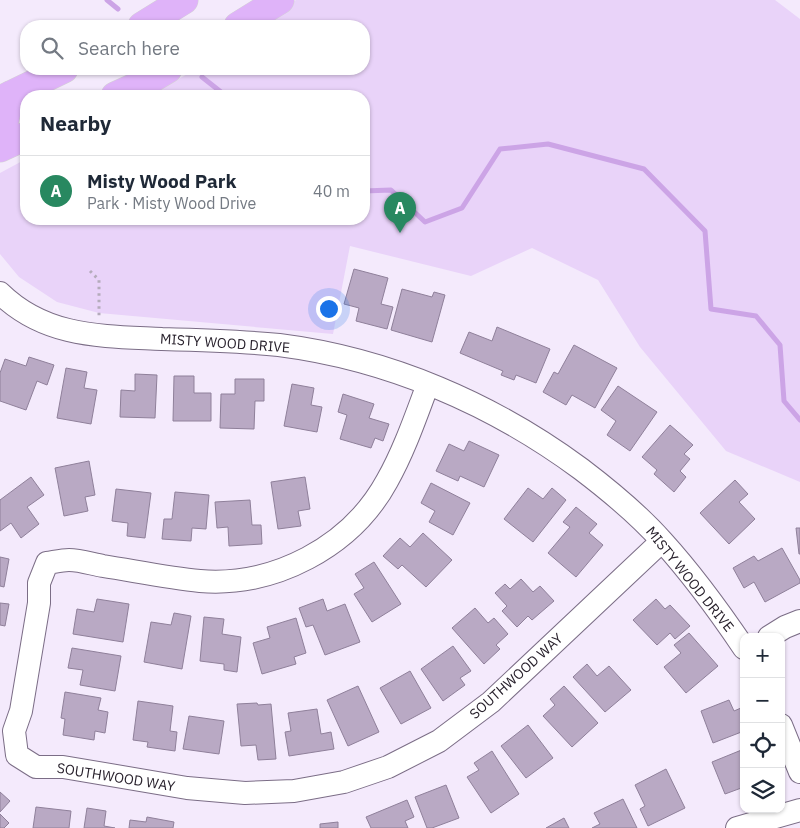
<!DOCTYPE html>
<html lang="en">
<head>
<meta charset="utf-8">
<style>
  :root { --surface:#fff; --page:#f6f6f7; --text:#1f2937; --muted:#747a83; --line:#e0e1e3; --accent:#288860 }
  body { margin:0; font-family:"IBM Plex Sans",sans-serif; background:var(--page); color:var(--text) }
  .controls { position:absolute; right:15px; bottom:15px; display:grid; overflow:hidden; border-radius:10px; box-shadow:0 1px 4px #0004 }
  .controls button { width:45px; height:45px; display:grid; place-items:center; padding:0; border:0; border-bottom:1px solid var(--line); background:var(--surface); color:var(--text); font:25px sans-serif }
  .you { position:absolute; left:328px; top:308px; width:18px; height:18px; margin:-12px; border:4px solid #fff; border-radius:50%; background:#1a73e8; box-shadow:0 0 0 8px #1a73e833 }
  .badge { display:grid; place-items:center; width:32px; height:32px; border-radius:50%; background:var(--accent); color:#fff; font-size:16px; font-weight:700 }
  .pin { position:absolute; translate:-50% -41px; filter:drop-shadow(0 1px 2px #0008) }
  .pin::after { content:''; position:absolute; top:26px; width:18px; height:15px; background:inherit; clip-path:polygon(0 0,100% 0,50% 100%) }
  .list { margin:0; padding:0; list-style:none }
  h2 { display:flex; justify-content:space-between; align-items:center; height:65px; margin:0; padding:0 20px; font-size:21px }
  h2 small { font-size:16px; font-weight:400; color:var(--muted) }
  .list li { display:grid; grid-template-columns:32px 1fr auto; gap:15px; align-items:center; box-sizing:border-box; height:70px; padding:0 20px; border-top:1px solid var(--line) }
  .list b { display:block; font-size:19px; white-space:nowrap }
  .list p { margin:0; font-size:16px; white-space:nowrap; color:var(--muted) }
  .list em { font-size:16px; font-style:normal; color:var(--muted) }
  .icon { flex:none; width:28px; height:28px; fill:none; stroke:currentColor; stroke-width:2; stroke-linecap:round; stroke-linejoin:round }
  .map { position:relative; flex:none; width:800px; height:828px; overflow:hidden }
  .search { position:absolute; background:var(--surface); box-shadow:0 1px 4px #0004; left:20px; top:20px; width:350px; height:55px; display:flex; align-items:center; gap:12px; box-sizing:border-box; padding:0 18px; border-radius:20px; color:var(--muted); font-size:19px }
  .panel { position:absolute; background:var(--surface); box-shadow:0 1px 4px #0004; left:20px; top:90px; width:350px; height:135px; border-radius:20px }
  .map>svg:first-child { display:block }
  .green { fill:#e9d3f9 }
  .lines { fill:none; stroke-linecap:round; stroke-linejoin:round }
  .stream { stroke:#cca4e6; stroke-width:5 }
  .building { fill:#b9a9c4; stroke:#8f809a }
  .minor-casing { stroke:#7b6d86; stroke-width:24 }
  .major-casing { stroke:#d4d3d5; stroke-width:29 }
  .path { stroke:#b4abbb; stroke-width:3; stroke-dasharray:2.5 4; stroke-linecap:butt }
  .minor { stroke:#fff; stroke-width:22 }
  .major { stroke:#dfb3f9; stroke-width:28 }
  .labels { text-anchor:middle; stroke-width:4; stroke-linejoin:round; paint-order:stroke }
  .street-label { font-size:14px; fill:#28212c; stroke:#fff }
</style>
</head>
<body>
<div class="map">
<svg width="800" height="828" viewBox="0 0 800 828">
  <rect width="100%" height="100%" fill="#f4eafc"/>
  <path class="green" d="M296,0h479l25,19v463l-74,-31 -86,-104 -42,-67 -66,-32 -61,28 -121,-30 -17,88 -234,-21 -42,-11 -38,-25 -19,-23v-81l26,-14v60h338v-123h-218l51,-27h167v-43h-106z"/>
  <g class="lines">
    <path class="stream" d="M107,0l11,9
      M202,77l24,19
      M364,191l27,-1 34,32 37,-14 38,-59 48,-5 96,25 61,62 6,78 45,7 24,29 4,56 16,19"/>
  </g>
  <path class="building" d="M354,269l34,9 -7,26 12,3 -6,22 -31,-8 3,-13 -15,-4z
    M402,289l30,8 2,-5 11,3 -13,47 -41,-12z
    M497,327l53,22 -14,34 -20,-8 -2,5 -13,-5 2,-4 -43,-18 9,-21 23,9z
    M574,345l43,23 -22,40 -23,-13 -6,10 -23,-13 11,-20 4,2z
    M29,357l25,8 -7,20 -10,-4 -11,29 -26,-9v-28l5,-14 21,7z
    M66,368l21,4 -3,16 13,2 -6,34 -34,-6z
    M135,374l22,1 -2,43 -35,-1 1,-27 14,1z
    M174,376h20v17h17v28h-38z
    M235,379h29v22h-9l-1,28 -34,-1 1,-34h14z
    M292,384l22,4 -3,17 11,2 -5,25 -33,-6z
    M618,386l39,26 -27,39 -23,-16 9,-14 -15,-11z
    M343,394l31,10 -5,14 20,6 -6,17 -8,-3 -4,10 -31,-9 7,-24 -9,-3z
    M670,425l23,20 -9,9 6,5 -10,12 6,6 -12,15 -20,-18 3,-4 -15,-13z
    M469,441l30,14 -15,32 -24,-11 -2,5 -22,-10 13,-27 15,7z
    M89,461l6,34 -10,2 3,14 -24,5 -9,-48z
    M31,477l13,18 -17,12 12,17 -18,14 -10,-15 -11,8v-31z
    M305,477l5,32 -12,2 3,15 -23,3 -7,-47z
    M735,480l13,14 -9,8 16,17 -26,25 -29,-31z
    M431,483l39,20 -17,32 -24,-13 6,-11 -14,-8z
    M528,488l15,11 9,-11 14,12 -33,42 -29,-23z
    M116,489l35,4 -6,45 -18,-2 1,-13 -16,-2z
    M175,492l34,3 -3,34 -14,-1 -1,13 -29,-2 2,-20h8z
    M250,500l2,25h9l1,19 -33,2 -1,-19 -11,1 -2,-26z
    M576,507l21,17 -8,9 14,12 -27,32 -28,-24 22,-26 -7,-5z
    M796,528h4v26h-1z
    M423,533l29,27 -26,27 -24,-22 -4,4 -15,-13 17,-18 10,9z
    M782,548l18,32v3l-35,19 -11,-20 -10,6 -11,-20 21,-12 4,5z
    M0,557l9,2 -5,28 -4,-1z
    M374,562l27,42 -29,18 -18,-28 10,-6 -9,-14z
    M521,579l12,13 7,-6 14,15 -22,19 -4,-4 -11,11 -15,-16 5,-5 -12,-13 10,-9 5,5z
    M97,599l32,5 -6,38 -50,-8 4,-25 17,3z
    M323,599l4,12 18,-7 15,38 -35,13 -12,-30 -7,2 -7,-19z
    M656,599l9,10 5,-4 20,21 -15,13 -5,-6 -13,12 -24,-25z
    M0,603l9,1 -4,22 -5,-1z
    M475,608l13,15 6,-5 14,16 -12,11 4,4 -16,15 -32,-36z
    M174,613l17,3 -9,53 -38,-7 7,-40 20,3z
    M204,617l20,2 -2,15 19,3 -4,35 -13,-2v-6l-24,-3z
    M296,618l10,35 -12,4 2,7 -34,10 -9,-31 17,-5 -3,-11z
    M689,633l29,33 -32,27 -22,-26 17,-14 -7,-8z
    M453,646l18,25 -11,7 5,7 -22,16 -22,-32z
    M72,648l49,8 -6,35 -35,-6 3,-15 -15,-2z
    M587,664l10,12 12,-10 22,24 -26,22 -32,-35z
    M410,671l21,37 -30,16 -21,-36z
    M358,686l21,46 -31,14 -21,-46z
    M564,686l34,37 -26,24 -29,-31 12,-11 -5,-6z
    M65,692l36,6 -3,12 10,2 -3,21 -10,-2 -1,9 -31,-5 2,-16 -4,-1z
    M729,700l5,11 7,-3 3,7v16l-31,12 -12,-32z
    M138,701l35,5 -3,25 7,1 -2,19 -28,-4 1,-5 -15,-2z
    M257,703l1,2 13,-1 5,55 -18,1 -2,-15 -15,1 -4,-42z
    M317,709l4,25 10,-2 3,17 -45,7 -4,-24 6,-1 -3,-18z
    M189,716l35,5 -5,33 -36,-5z
    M528,725l25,33 -27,20 -25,-32z
    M744,749v38l-19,7 -13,-32z
    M492,751l27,43 -28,19 -24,-36 12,-7 -5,-7z
    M666,769l19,39 -37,18 -8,-17 5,-3 -10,-21z
    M446,785l13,33 -27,10h-5l-12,-31z
    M0,792l10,9 -10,11z
    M623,799l14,29h-45l8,-4 -6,-11z
    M407,800l7,17 -9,4 3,7h-37l-5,-11z
    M36,807l35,4 -2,17h-36z
    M87,808l19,3 -2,15 11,2h-31z
    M0,814l9,9 -5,5h-4z
    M147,817l27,5 -1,6h-44l1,-8 16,2z
    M564,818l5,10h-23z
    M338,822v6h-18v-4z"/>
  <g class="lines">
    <defs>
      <path id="minor" d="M0,293c46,45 103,43 162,46 39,1 78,2 117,6 110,14 214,59 302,124 29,22 57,45 81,72 30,33 57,70 82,107
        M428,384c-12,32 -24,67 -41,97 -36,66 -113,106 -187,100 -32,-3 -65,-10 -97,-15 -11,-2 -23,-6 -34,-6 -7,0 -15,2 -22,3l-8,20v20l-18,108 -7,20 3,24 19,12h27l124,21 58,5 49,-2 50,-9 44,-15 51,-26 52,-39 171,-161
        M769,637l16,-10 15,-6
        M781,725l19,47
        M737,828l63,-18"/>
      <path id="major" d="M142,26l42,-26
        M238,26l42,-26
        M115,96l33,-15 20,-12
        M0,100l64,-31
        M0,131l3,-2 7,-34
        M0,148l26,-12"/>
    </defs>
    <use href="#minor" class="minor-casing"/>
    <use href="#major" class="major-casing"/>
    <path class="path" d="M90,271l9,9v36"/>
    <use href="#minor" class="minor"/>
    <use href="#major" class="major"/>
  </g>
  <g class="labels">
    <g class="street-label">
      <text transform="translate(225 343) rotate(4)" y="5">MISTY WOOD DRIVE</text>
      <text transform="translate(690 579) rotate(51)" y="5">MISTY WOOD DRIVE</text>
      <text transform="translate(516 676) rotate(-42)" y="5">SOUTHWOOD WAY</text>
      <text transform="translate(116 777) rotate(9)" y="5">SOUTHWOOD WAY</text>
    </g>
  </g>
</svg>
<div class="controls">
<button>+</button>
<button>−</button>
<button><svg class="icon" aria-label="locate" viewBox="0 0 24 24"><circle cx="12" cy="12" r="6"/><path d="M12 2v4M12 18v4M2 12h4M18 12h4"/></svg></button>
<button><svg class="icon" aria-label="layers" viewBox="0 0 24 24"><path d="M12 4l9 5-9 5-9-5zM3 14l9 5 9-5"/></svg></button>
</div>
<div class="you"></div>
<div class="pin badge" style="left:400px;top:233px">A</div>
<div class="search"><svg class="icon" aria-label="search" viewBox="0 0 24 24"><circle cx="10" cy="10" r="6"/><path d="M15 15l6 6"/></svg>Search here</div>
<section class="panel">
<h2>Nearby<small></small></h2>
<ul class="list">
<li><span class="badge">A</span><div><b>Misty Wood Park</b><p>Park · Misty Wood Drive</p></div><em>40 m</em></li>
</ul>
</section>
</div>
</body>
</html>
